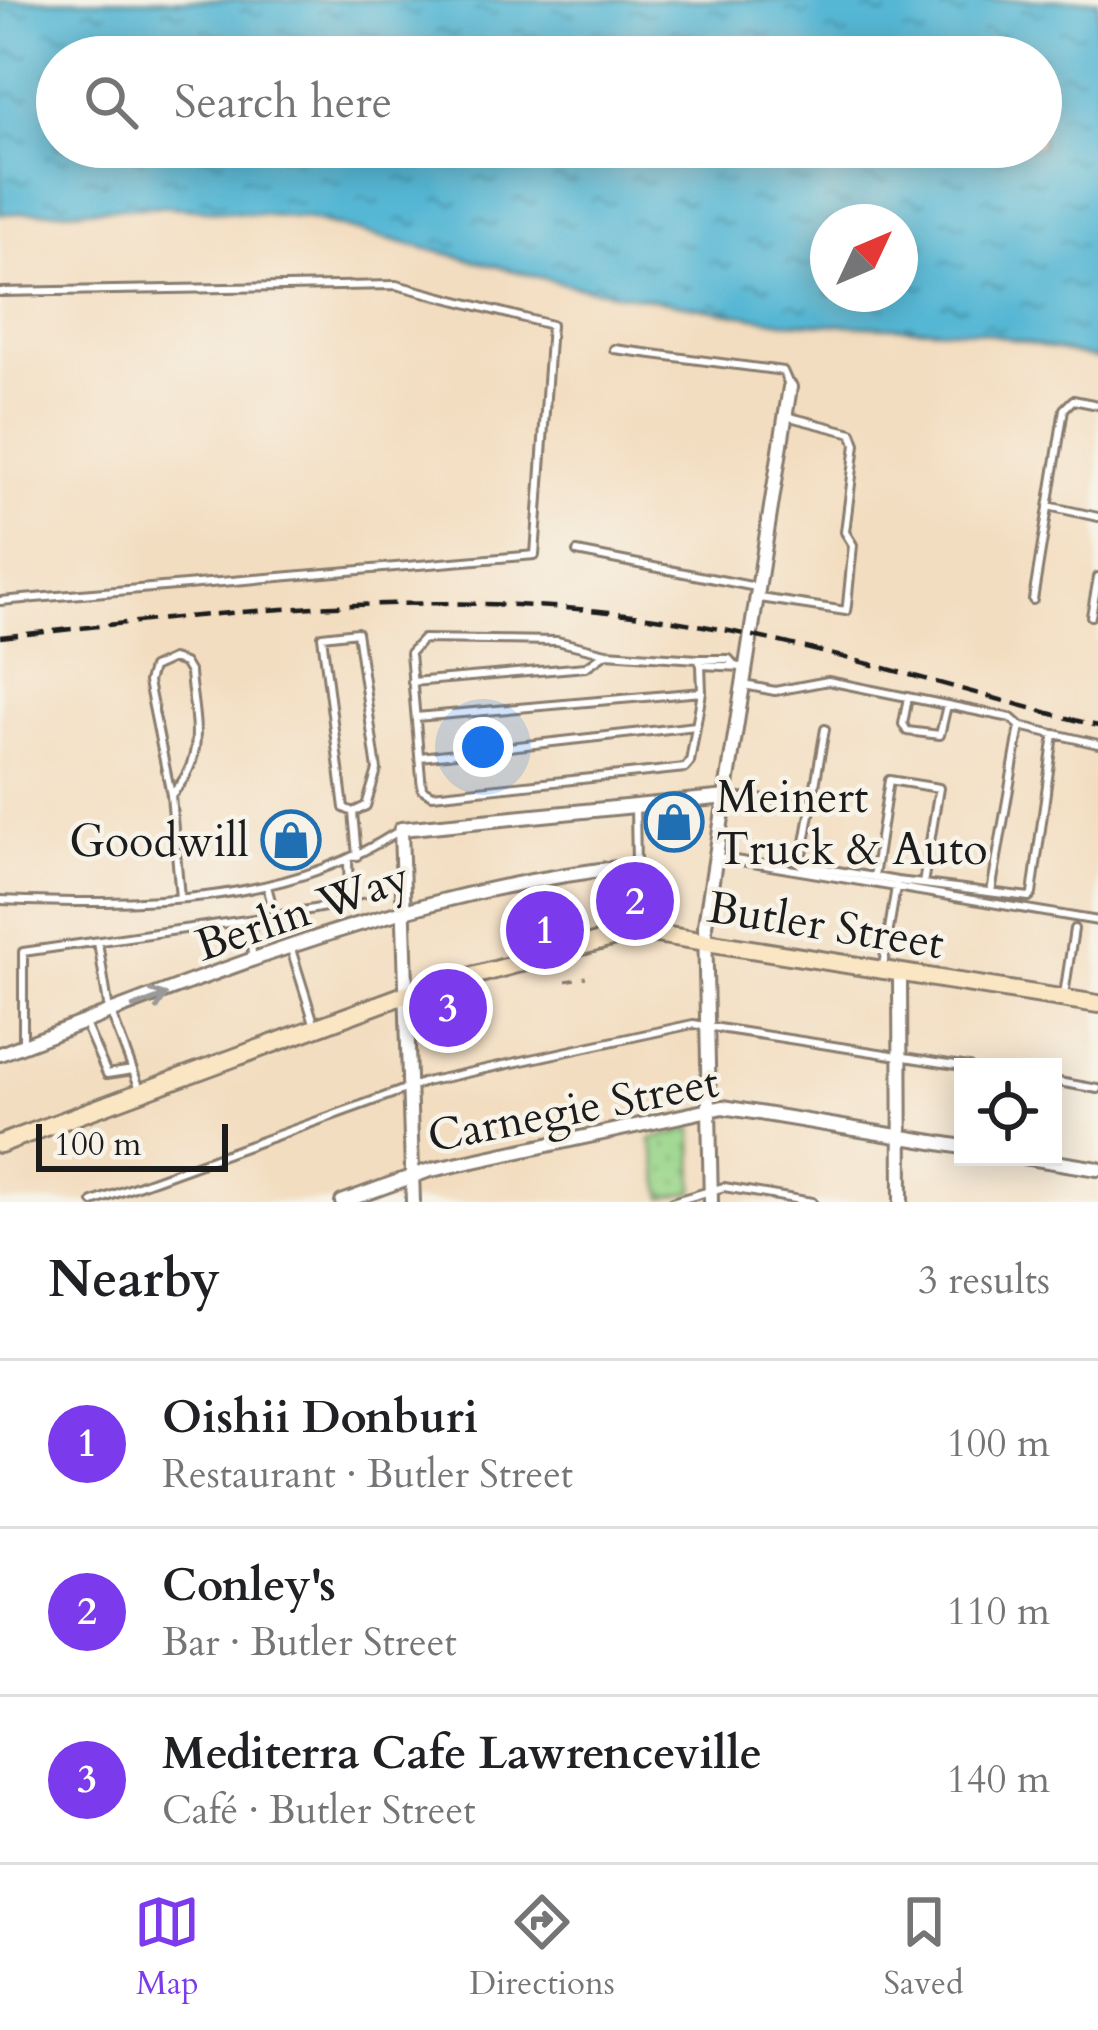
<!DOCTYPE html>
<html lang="en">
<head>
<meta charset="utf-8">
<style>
  :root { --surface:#fff; --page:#f2f2f2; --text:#202124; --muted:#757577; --line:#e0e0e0; --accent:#7c3aed }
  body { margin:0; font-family:Cardo,serif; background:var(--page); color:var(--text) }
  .controls { position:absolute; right:36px; bottom:36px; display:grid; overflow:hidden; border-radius:0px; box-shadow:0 6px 30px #0003 }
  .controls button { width:108px; height:108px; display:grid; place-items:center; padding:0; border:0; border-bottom:3px solid var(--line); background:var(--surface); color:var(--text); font:60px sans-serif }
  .compass { position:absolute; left:810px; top:204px; width:108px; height:108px; border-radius:50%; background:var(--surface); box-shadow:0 6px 30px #0003; rotate:46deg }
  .scale { position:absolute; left:36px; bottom:30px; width:192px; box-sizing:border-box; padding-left:12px; border:6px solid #1c1c1c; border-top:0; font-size:33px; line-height:42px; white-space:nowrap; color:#1c1c1c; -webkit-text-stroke:9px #f7f3e8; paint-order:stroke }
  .you { position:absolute; left:483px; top:747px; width:42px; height:42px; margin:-30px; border:9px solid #fff; border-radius:50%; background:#1a73e8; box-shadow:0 0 0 18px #1a73e833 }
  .badge { display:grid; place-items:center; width:78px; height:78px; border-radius:50%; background:var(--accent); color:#fff; font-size:39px; font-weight:700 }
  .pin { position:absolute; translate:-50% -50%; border:6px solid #fff; box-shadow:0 3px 12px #0006 }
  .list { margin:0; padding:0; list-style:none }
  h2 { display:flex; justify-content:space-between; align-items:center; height:156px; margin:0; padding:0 48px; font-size:51px }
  h2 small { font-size:39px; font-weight:400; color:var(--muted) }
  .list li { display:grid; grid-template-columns:78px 1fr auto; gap:36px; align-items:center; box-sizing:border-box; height:168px; padding:0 48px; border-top:3px solid var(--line) }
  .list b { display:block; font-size:45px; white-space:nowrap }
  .list p { margin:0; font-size:39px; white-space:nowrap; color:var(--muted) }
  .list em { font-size:39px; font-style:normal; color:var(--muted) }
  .icon { flex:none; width:66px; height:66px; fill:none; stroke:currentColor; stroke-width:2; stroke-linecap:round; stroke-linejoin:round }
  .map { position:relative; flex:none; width:1098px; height:1202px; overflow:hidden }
  .search { position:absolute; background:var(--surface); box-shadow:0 6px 30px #0003; left:36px; right:36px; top:36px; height:132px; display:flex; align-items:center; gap:30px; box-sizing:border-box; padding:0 42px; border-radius:66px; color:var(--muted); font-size:45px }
  .sheet { height:660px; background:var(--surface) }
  nav { display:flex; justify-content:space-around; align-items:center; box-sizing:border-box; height:168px; border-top:3px solid var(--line); background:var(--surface); font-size:33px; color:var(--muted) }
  nav a { display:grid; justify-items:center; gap:6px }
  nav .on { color:var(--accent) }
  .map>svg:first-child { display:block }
  .grass { fill:url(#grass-dots); stroke:#5a7853; stroke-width:3 }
  .water { fill:url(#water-ripples); stroke:#396a78; stroke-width:3; fill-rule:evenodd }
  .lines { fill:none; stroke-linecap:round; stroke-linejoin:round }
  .lane-casing { stroke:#887c6e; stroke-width:12 }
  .street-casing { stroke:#887c6e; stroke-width:18 }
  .secondary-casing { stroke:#887c6e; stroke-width:22 }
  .path { stroke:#887c6e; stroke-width:3; stroke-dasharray:9 9; stroke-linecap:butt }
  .lane { stroke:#fff; stroke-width:6 }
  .street { stroke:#fff; stroke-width:12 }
  .secondary { stroke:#fbe6c4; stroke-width:16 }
  .rail { stroke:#1c1c1c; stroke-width:4.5; stroke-dasharray:18 9; stroke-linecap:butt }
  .oneway { stroke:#999 }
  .labels { text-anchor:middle; stroke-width:9; stroke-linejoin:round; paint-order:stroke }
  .poi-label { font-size:45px; fill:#1c1c1c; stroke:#f7f3e8; text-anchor:start }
  .street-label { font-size:45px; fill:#1c1c1c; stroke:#f7f3e8 }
</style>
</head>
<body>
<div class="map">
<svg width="1098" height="1202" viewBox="0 0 1098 1202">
  <defs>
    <pattern id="grass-dots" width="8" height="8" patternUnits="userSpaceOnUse" patternTransform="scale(3)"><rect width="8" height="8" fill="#99d58a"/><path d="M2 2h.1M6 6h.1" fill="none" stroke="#83b676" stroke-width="1.8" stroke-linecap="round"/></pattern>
    <pattern id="water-ripples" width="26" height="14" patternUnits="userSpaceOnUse" patternTransform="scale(3)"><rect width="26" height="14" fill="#56b7d4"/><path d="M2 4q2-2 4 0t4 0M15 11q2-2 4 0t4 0" fill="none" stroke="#4694ab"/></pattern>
  </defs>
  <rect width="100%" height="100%" fill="#f7f3e8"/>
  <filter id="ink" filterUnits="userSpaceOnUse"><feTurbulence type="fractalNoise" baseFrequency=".00833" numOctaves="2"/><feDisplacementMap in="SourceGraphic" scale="24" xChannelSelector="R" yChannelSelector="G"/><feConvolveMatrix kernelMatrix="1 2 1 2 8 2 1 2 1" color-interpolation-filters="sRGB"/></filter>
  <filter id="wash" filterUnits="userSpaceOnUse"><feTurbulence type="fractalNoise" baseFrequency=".004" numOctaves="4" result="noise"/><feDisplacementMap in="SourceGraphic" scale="48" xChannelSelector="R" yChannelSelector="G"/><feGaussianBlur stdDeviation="2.7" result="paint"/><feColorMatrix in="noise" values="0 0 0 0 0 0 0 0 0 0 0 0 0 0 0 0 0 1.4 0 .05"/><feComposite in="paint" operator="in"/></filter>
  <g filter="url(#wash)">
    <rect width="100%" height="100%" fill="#f3ddc0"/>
    <path class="grass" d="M693,1129l1,63 -31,6 -12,-59z"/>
    <path class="water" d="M0,0h1098v359l-121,-28 -194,-9 -209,-36 -268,-68 -146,-12 -160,8zM57,57h984v90h-984zM828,222h72v72h-72z"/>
  </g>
  <g filter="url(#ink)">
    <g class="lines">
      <defs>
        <path id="lane" d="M0,292l396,-7 155,40 -16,230 -535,46
          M614,349l169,22 7,16
          M1048,506l50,11
          M577,552l179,35
          M760,598l86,13 1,-6 6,-60 -8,-13 11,-88 -4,-11 -66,-17
          M1033,600l31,-191 9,-9 25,5
          M1091,616l7,-39
          M357,632l20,138 -11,36 -13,6 -9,-4 -22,-172z
          M698,659l-92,-6 -49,-12 -134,-2 -13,14 12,136 10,6 253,-27 5,-6 12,-70 -1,-27
          M735,666l-6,-7h-31l3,6 42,2
          M412,682l174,-15 20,-14
          M744,685l31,6 53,-10 183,37 9,8
          M908,697l-5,27 4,7 33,4 7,-30
          M416,717l286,-25
          M825,729l-24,136 73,12
          M1055,734l43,10
          M420,757l276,-31
          M171,795c37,-38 23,-74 19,-122l-6,-10 -12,-4 -20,9 -4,14 23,113 9,103
          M727,797l85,6
          M635,806l1,60
          M353,812l4,44
          M717,857l381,64
          M923,884l106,13 3,-3 22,-160 -34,-8 -29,166
          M0,900c134,5 281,7 397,-68
          M275,916l61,-11 13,-9 -1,-35
          M251,922l1,38
          M98,942l10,63 32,84
          M291,949l24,77
          M883,966l14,-85 26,3 16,-96 -50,-8 -15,97 23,4
          M1064,995l10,-66
          M85,1024l22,50 26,-4
          M23,1042v-90l252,-36 -8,-30
          M1053,1081l45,8
          M93,1202l332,-120 268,-58 276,43
          M672,1202l52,-15 88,15"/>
        <path id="street" d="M900,973l1,229
          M0,1054c206,-77 415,-167 636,-188
          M1023,1157l75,12
          M342,1202l85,-31 296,-64 240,40
          M413,1202l-12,-373 326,-32
          M711,1202l-6,-277 85,-538"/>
        <path id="secondary" d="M0,1144l407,-150 230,-63 461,73"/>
      </defs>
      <use href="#lane" class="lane-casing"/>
      <use href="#street" class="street-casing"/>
      <use href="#secondary" class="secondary-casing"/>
      <path class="path" d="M359,899l32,-6
        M566,981l20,-4"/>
      <use href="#lane" class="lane"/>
      <use href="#street" class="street"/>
      <use href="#secondary" class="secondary"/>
      <path class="rail" d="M0,637c204,-23 404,-47 609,-25 165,18 329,73 489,114"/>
    </g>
    <defs><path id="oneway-shaft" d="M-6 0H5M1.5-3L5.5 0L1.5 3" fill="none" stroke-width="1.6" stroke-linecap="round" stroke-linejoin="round" transform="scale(3)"/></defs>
    <use class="oneway" href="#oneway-shaft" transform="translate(150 1001) rotate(-20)"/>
  </g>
  <defs>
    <symbol id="shop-ring" viewBox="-11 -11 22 22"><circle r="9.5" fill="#f7f3e8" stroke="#1f6fb2" stroke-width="1.5"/><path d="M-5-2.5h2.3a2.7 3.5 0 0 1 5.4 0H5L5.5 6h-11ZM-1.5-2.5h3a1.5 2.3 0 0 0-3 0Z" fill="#1f6fb2"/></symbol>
  </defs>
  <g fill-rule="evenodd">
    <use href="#shop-ring" x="641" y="789" width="66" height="66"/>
    <use href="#shop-ring" x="258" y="807" width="66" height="66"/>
  </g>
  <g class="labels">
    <g class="poi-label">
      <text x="716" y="812">Meinert<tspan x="716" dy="52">Truck &amp; Auto</tspan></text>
      <text x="249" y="856" text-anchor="end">Goodwill</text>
    </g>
    <g class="street-label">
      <text transform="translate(302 910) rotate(-19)" y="16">Berlin Way</text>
      <text transform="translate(826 924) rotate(9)" y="16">Butler Street</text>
      <text transform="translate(573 1108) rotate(-11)" y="16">Carnegie Street</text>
    </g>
  </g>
</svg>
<div class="controls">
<button><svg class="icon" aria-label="locate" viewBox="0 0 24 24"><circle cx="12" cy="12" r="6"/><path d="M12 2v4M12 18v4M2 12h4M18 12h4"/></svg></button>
</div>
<svg class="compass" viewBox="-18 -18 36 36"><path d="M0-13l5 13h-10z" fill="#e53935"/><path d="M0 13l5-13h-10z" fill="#757577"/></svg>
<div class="scale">100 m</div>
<div class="you"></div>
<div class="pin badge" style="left:545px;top:930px">1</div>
<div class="pin badge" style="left:635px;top:901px">2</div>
<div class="pin badge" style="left:448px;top:1008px">3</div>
<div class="search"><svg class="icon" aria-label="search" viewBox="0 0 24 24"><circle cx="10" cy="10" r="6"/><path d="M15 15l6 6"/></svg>Search here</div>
</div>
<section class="sheet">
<h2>Nearby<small>3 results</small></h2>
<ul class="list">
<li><span class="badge">1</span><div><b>Oishii Donburi</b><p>Restaurant · Butler Street</p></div><em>100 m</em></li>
<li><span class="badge">2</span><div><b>Conley's</b><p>Bar · Butler Street</p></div><em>110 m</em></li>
<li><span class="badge">3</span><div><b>Mediterra Cafe Lawrenceville</b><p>Café · Butler Street</p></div><em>140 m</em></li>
</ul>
</section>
<nav>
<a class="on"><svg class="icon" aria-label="map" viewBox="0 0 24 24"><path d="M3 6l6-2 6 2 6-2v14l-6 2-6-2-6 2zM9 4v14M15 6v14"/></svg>Map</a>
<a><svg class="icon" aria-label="directions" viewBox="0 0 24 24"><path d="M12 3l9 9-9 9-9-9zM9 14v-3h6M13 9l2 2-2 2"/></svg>Directions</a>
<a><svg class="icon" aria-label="saved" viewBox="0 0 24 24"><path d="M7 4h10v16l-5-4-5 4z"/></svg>Saved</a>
</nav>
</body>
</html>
